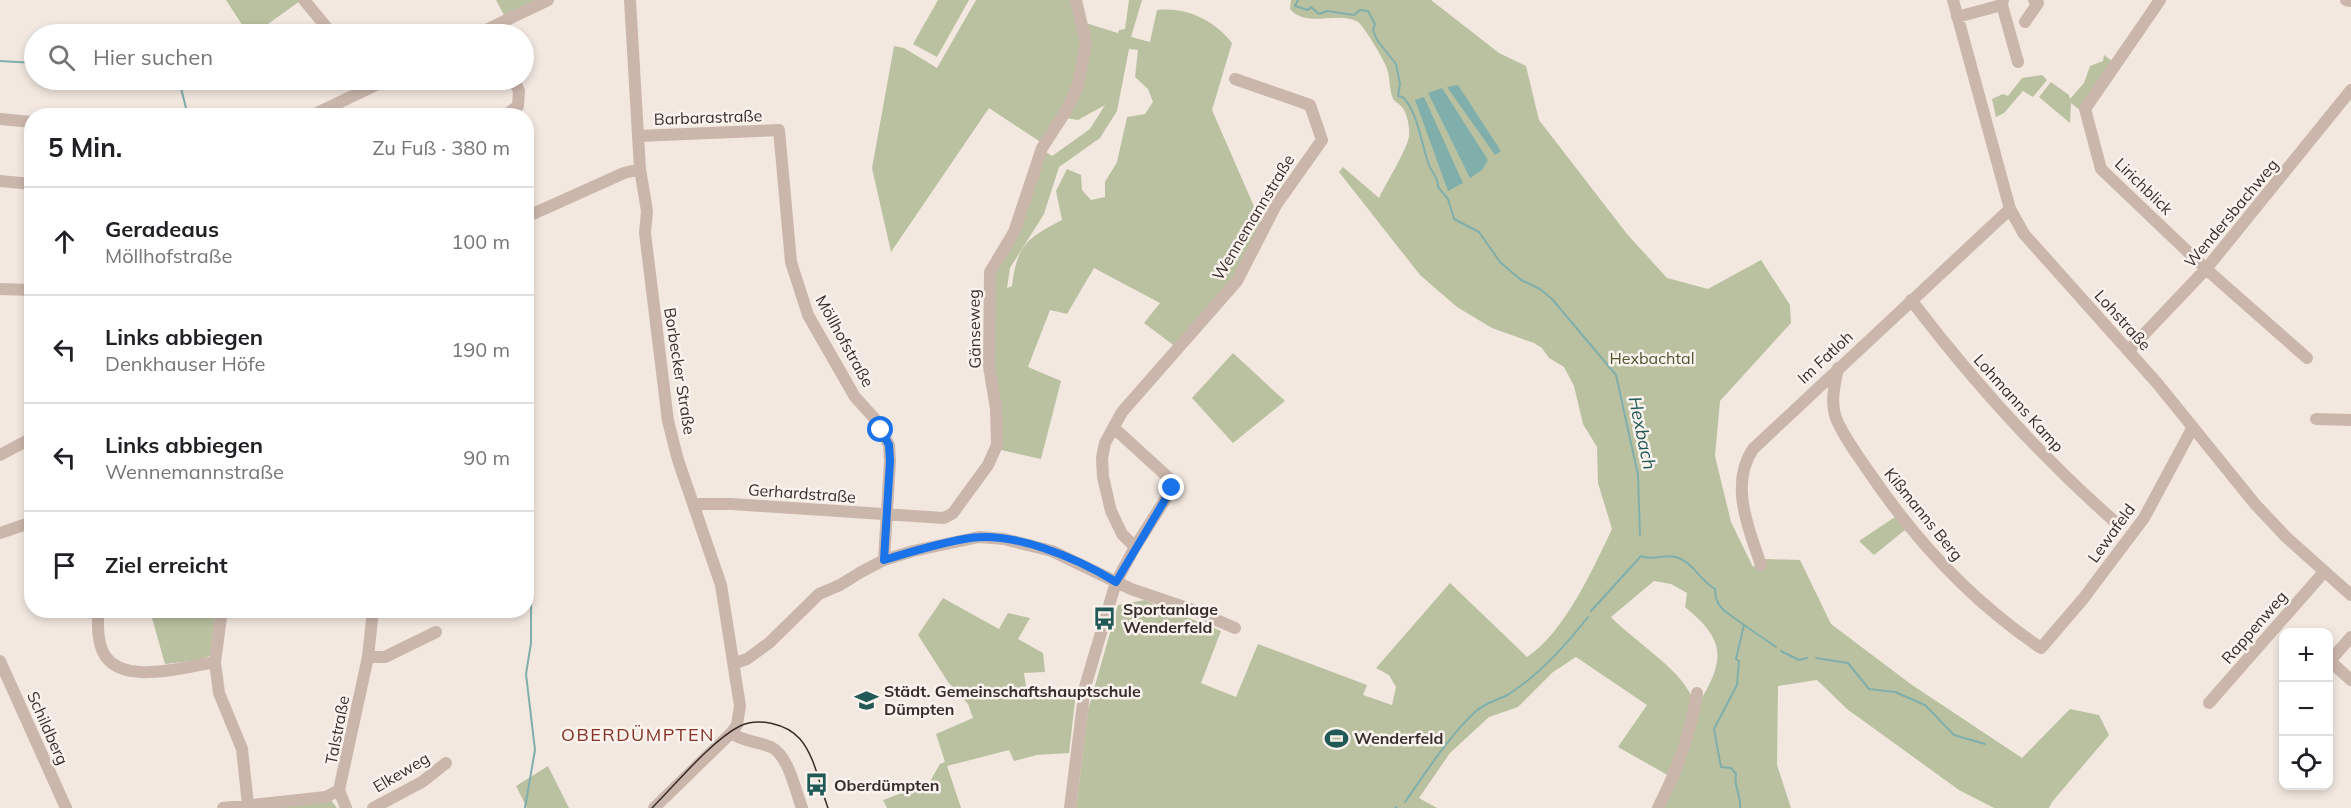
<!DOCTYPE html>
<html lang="de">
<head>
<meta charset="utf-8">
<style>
  :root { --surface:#fff; --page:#f6f6f6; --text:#202124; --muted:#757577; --line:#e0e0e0 }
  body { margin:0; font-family:Mulish,sans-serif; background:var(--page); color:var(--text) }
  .controls { position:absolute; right:18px; bottom:18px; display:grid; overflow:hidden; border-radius:12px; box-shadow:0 3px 9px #0003 }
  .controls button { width:54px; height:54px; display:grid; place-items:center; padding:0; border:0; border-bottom:2px solid var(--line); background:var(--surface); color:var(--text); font:30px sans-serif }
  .stop { position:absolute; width:18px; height:18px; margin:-14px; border:4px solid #1a73e8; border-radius:50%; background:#fff }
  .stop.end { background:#1a73e8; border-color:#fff; box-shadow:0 2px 6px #0008 }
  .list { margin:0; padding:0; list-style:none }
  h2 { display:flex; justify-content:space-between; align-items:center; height:78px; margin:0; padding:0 24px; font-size:26px }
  h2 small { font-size:20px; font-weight:400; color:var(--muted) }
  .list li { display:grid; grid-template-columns:39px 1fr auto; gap:18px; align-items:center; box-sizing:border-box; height:108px; padding:0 24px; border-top:2px solid var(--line) }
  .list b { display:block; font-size:22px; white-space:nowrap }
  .list p { margin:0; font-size:20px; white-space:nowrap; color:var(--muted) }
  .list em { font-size:20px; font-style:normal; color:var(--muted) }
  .icon { flex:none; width:33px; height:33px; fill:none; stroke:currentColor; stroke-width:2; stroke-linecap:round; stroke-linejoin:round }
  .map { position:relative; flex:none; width:2351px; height:808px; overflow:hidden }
  .search { position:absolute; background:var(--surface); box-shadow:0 3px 9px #0003; left:24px; top:24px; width:510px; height:66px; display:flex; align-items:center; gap:15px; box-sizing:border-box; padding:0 21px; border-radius:33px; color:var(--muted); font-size:22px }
  .panel { position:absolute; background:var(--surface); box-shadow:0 3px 9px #0003; left:24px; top:108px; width:510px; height:510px; border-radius:24px }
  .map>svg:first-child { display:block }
  .green { fill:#bac1a0; fill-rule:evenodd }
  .water { fill:#80afab }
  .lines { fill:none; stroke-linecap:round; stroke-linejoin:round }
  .stream { stroke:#80afab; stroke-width:2 }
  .minor { stroke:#cbb6ac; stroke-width:12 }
  .tram { stroke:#392d2b; stroke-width:1.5 }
  .route { stroke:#1a73e8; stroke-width:8 }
  .labels { text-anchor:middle; stroke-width:5; stroke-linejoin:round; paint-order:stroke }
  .street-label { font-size:16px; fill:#392d2b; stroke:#faf2ed }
  .park-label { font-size:16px; fill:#4d562f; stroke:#faf2ed }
  .poi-label { font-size:16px; font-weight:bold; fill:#392d2b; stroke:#faf2ed; text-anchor:start }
  .water-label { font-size:18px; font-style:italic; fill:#215957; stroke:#faf2ed }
  .neighbourhood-label { font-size:18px; letter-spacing:1.5px; fill:#853226; stroke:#faf2ed }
</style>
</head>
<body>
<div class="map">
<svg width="2351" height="808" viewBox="0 0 2351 808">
  <rect width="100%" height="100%" fill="#f2e8e0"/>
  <path class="green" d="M226,0h73l1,1 -46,33h-6z
    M496,0h37v1l-29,14z
    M938,0h31l-32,57 -24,-13z
    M976,0h98l12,23 32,10 1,-3 6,-1 4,-29h13l-11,37 19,5 7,-32c30,-3 57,10 75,33l-20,67 54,124 -86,116 -36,-27 16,-20 -66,-35 -27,46 -17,-4 -22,57 33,14 -20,78 -49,-11 -2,-167 53,-131 9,6 38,-27 15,-24 -27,15 -13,-2 -17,29 -59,-39 -98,144 -19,-84 22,-122 10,2 33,20zM1129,49l9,1 -3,27 13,12 5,13 -8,12 -18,3 -10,45 -12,20v15l-14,3 -9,-10 -1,-15 -14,-6 -11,22 6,29c-35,18 -45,25 -50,66l-5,2 3,-20 34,-54 15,-47 41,-29 17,-27z
    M1291,0h140l68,53 27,13 13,54 88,114 40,44 41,11 53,-29 29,45 1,18 -71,78 -5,55 16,66 22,45 12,-8 35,1 31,64 81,61 110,73 48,-49 29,6 10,20 -57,67 -3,6h-55l-35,-18 -112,-81 -30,-29 -39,6 -1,79 14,43h-129l37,-105c27,-45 26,-63 -14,-96l2,-14 -16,-9 -17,-3 -43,36c24,25 67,50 81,80l-21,80 -53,-30 29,-42 -71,-48 -23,15 -35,35 -29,10 -39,36 -31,45 18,10h-361l12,-98 30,-105 27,-5 76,31 -20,52 35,14 22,-53 109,41 -4,10 29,10 4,-18 -7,-12 -13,-7 74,-85 77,74c37,-24 66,-88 85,-128l-14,-46 -1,-36 -14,-23 -9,-38 -10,-19 -15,-9 -7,-10 -8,-5 -42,-15 -35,-21 -37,-32 -81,-103 4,-5 36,31c6,-13 29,-50 30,-62 1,-9 -2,-24 -8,-30 -4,-4 -7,-4 -9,-10 -3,-9 -2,-19 -5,-27 -1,-6 -23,-43 -29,-47 -20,-12 -51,7 -68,-13z
    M2104,55l8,6 -32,49 -9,-7 -1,20 -31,-26 12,-15 18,13 1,4 14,-16 6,-17 13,-5z
    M2042,75l5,5 -14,17 -10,-6 -19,22 -8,4 -4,-18 11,-5 5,2 14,-18z
    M1233,353l52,48 -52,42 -41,-45z
    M1895,517l10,13 -31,25 -15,-14z
    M943,598l56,31 9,-16 22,5 -12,21 25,14 2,19 -21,1 3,20h49l-7,60 -32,2 -23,6 -5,-11 -62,16 14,42h-74l-4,-8 46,-17 11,-19 5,-2 -9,-28 37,-16 -5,-14 -20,-22 -30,-47z
    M150,611h66l-6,45 -11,4 -34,4z
    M548,766l21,42h-42l-11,-22z
    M331,800l6,8h-71z"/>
  <path class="water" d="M1458,85l43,66 -6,4 -48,-68z
    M1442,88l46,72 -6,10 -12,8 -42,-85z
    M1424,97l39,86 -15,8 -33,-91z"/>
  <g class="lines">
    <path class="stream" d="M1298,0l-3,6 13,4 3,-3 8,7 8,-3 27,4 6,-5 8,1 7,13 -2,6 4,10 19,24 4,20 -2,12c4,1 6,1 8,5 12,14 16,46 23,64 3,8 10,14 9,22l10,12 6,20 25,13 21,30 21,18 19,9 12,10 64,76 22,100 2,60
      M0,61l34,2
      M179,80l9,36
      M1591,611l50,-55c14,6 25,-4 38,2 15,6 21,22 36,31 0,21 14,24 29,36l-8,34 3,2 -2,24 -23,44 7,38 10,1 5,6c-3,13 6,22 4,34
      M1744,625l32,22
      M1781,651l18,9 8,-2
      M1816,658l32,5 21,26 26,3 30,13 29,30 31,9
      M1405,802c22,-31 43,-65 71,-91 9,-8 22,-11 33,-17 30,-19 57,-49 79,-77
      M525,808l10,-58 -9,-76 5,-31v-46l-5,-53
      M1395,808l1,-1"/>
    <path class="minor" d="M304,0l28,34
      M630,0l10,169 7,42 -2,22 23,188 10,39 43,125 19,121 -3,19 -6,8 -77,75
      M1953,0l57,209 14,25 133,149 98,121 31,33 65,58
      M2160,0l-75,109 16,60 105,100 101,89
      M2346,0l5,1
      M2002,5l16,57
      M1957,17l45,-12 1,-5
      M2025,22l13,-19 -4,-3
      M478,34l70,-34
      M311,116l75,-36
      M505,116l13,-10 1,-15 -5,-11
      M0,119l32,3
      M638,136l141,-6 12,132 17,53 47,82 21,23 13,25 1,16 -6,99
      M0,181l32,3
      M526,217l98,-44 16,-4
      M0,289l32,1
      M1911,300c61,80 126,153 202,220
      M2129,350l77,-81 145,-179
      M1838,368c-3,16 -8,33 -2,50 7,18 20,35 31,51 47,70 104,132 174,179l42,-49 61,-81 49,-91
      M2316,419l35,1
      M1114,428l57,52 -1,12 -35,55
      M0,455l32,-17
      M693,504h38l213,14 9,-5 35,-48 9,-20 -1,-36 -7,-43 1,-94 24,-40 28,-84 24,-37 12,-26 8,-42 -10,-43
      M0,533l32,-11
      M1761,565c-12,-35 -32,-81 -8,-116l257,-240
      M98,610c0,14 -1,29 5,42 17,35 81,15 112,10
      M222,610l-7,52 4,31 23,56 6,56
      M368,657h17l51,-25
      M0,661l66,147
      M2330,661l21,19
      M735,663l12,-4 22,-16 50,-49 21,-9 21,-13 23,-12 29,-9 66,-14 25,2 48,12 79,38 62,21 42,18
      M2328,663l23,-26
      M2209,703l115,-131
      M731,733c13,9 26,8 40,14 18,9 24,43 31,61
      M339,790l29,-133 5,-47
      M339,790l7,18
      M223,808l103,-11 13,-7
      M373,808l49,-26 24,-19
      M1070,808l15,-121 31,-105 19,-35 -13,-13 -11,-23 -8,-34 -1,-19 3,-15 17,-31 115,-131 39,-76 46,-65 -12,-35 -75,-26
      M1658,808c19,-37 33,-74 39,-115"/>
    <path class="tram" d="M652,808c23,-23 60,-68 88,-82 18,-9 47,-2 60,13 15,17 20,48 28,69"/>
  </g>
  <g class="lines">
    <path class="route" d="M881,430l8,15 1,16 -6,99c26,-8 53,-16 80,-21 46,-10 113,19 152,43l56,-94"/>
  </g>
  <defs>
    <symbol id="bus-bare" viewBox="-9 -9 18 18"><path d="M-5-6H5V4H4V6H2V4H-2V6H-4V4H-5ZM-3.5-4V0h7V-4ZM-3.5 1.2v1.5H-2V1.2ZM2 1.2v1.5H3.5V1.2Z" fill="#215957" stroke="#faf2ed" stroke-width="2.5" paint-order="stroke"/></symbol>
    <symbol id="school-bare" viewBox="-9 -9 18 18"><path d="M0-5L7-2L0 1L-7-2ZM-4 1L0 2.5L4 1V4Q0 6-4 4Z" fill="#215957" stroke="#faf2ed" stroke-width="2.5" paint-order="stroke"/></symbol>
    <symbol id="stadium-bare" viewBox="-9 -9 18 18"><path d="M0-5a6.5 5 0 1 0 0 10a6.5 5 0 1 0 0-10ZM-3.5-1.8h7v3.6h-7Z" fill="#215957" stroke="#faf2ed" stroke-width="2.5" paint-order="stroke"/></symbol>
  </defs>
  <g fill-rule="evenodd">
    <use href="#bus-bare" x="1088" y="602" width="33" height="33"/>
    <use href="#school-bare" x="850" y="684" width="33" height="33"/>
    <use href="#stadium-bare" x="1320" y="722" width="33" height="33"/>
    <use href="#bus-bare" x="800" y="768" width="33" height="33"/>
  </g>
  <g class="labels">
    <g class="street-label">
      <text transform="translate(708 117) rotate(-2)" y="6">Barbarastraße</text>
      <text transform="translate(2144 186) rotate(44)" y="6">Lirichblick</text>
      <text transform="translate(2231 213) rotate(-50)" y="6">Wendersbachweg</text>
      <text transform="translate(1253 217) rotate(-59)" y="6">Wennemannstraße</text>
      <text transform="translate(2123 320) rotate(48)" y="6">Lohstraße</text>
      <text transform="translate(974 329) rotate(-91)" y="6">Gänseweg</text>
      <text transform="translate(845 341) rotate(61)" y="6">Möllhofstraße</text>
      <text transform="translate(1825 357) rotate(-43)" y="6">Im Fatloh</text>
      <text transform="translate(680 371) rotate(81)" y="6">Borbecker Straße</text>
      <text transform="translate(2019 403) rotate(48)" y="6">Lohmanns Kamp</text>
      <text transform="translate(802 493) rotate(4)" y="6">Gerhardstraße</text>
      <text transform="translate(1924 514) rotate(51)" y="6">Kißmanns Berg</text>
      <text transform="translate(2111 533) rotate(-54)" y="6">Lewafeld</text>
      <text transform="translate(2254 627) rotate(-49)" y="6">Rappenweg</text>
      <text transform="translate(48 728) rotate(66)" y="6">Schildberg</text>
      <text transform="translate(337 730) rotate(-79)" y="6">Talstraße</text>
      <text transform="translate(401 772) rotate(-31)" y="6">Elkeweg</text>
    </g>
    <g class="park-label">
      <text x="1652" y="364">Hexbachtal</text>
    </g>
    <g class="poi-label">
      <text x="1123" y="615">Sportanlage<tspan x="1123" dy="18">Wenderfeld</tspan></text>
      <text x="884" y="697">Städt. Gemeinschaftshauptschule<tspan x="884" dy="18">Dümpten</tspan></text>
      <text x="1354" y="744">Wenderfeld</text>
      <text x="834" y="791">Oberdümpten</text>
    </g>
    <g class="water-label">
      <text transform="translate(1642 433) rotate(78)" y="6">Hexbach</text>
    </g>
    <g class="neighbourhood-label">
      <text x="638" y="741">OBERDÜMPTEN</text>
    </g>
  </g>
</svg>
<div class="controls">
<button>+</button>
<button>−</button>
<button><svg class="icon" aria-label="locate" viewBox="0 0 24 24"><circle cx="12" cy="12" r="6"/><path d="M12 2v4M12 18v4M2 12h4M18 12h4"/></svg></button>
</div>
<div class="stop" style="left:881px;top:430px"></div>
<div class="stop end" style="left:1172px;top:488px"></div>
<div class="search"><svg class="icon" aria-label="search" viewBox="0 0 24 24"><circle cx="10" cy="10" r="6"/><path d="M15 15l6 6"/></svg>Hier suchen</div>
<section class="panel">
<h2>5 Min.<small>Zu Fuß · 380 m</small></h2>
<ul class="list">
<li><svg class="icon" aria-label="ahead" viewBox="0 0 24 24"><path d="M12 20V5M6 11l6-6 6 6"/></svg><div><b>Geradeaus</b><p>Möllhofstraße</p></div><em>100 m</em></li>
<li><svg class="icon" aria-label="left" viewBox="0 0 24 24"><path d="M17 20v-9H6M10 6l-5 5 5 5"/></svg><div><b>Links abbiegen</b><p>Denkhauser Höfe</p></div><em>190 m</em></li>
<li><svg class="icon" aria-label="left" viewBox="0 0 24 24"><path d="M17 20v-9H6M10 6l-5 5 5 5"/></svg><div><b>Links abbiegen</b><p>Wennemannstraße</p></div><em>90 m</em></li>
<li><svg class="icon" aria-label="arrive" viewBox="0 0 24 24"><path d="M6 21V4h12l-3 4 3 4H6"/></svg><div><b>Ziel erreicht</b></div></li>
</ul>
</section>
</div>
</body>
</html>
